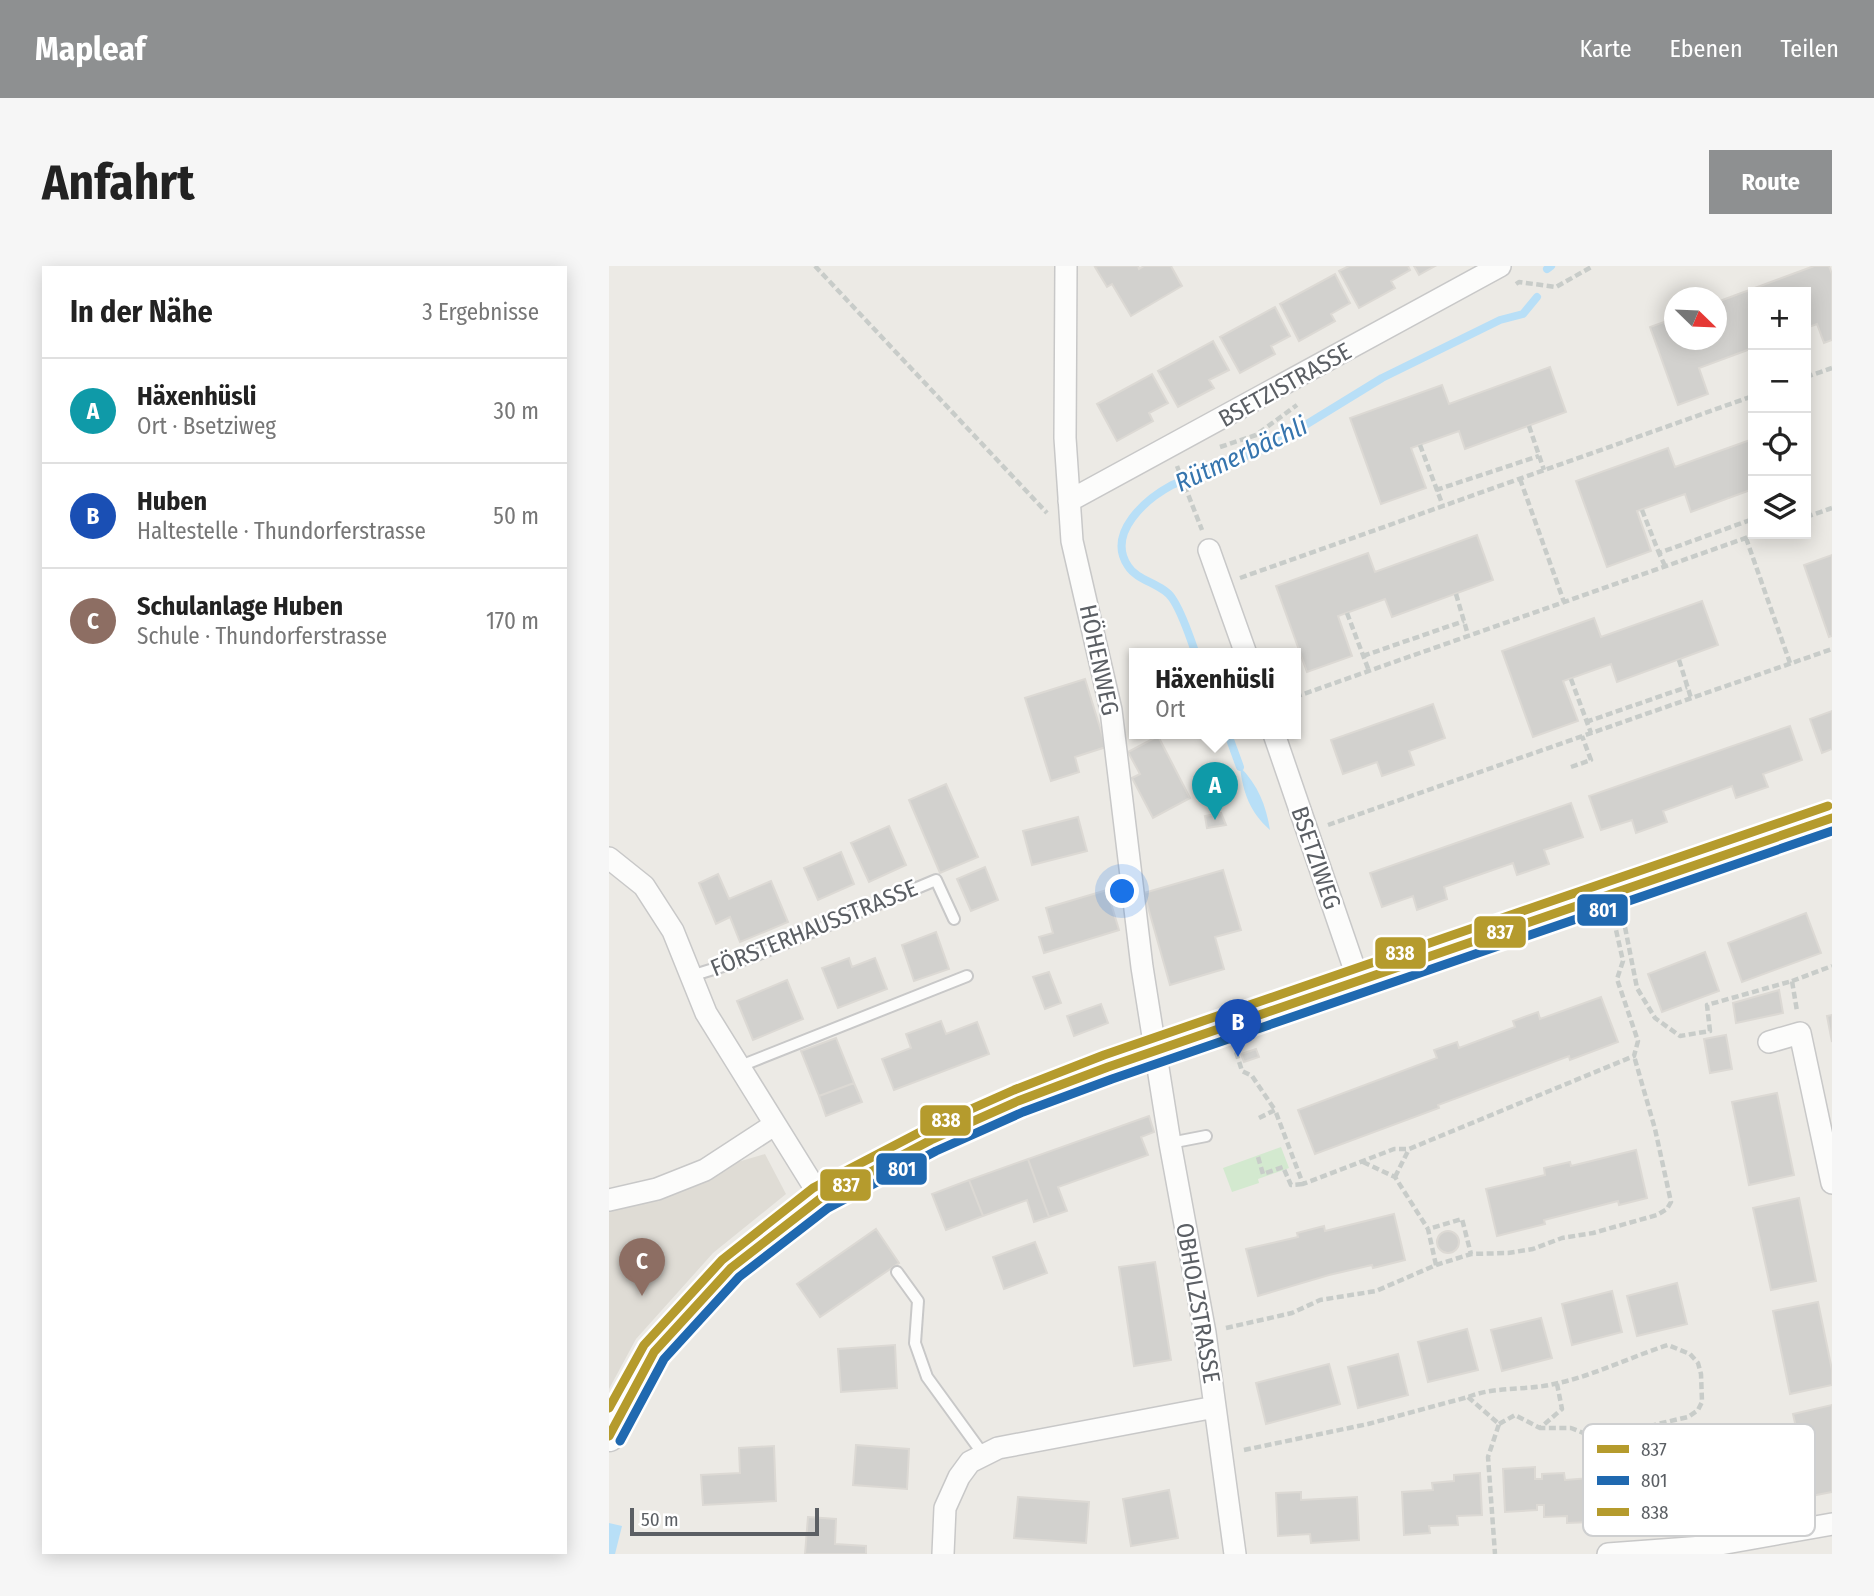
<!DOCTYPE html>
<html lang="de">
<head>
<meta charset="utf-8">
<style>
  :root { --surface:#fff; --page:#f6f6f6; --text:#222; --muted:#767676; --line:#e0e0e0; --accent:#8e9091 }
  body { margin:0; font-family:"Fira Sans Condensed",sans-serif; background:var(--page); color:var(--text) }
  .controls { position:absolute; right:21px; top:21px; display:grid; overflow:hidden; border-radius:0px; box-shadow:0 4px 18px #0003 }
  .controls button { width:63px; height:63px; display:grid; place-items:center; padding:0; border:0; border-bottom:2px solid var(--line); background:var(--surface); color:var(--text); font:35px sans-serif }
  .compass { position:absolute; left:1055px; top:21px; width:63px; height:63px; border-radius:50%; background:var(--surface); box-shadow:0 4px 18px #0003; rotate:113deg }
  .scale { position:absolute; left:21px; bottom:18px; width:189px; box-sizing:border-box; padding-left:7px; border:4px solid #5b5f64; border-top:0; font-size:19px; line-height:24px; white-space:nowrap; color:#5b5f64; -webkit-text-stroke:5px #fff; paint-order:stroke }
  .you { position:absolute; left:514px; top:626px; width:24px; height:24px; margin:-18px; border:5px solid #fff; border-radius:50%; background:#1a73e8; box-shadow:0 0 0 10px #1a73e833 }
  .badge { display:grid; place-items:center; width:46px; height:46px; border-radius:50%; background:var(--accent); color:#fff; font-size:23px; font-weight:700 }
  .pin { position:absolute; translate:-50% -58px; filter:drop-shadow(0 2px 4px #0008) }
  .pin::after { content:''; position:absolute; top:37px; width:24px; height:21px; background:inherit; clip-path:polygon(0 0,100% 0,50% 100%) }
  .popup { position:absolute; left:520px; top:382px; width:172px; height:91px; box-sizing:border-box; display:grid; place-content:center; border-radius:0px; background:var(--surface); filter:drop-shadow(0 2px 5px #0005); font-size:23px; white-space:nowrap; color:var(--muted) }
  .popup b { font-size:26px; color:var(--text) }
  .popup::after { content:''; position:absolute; left:50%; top:100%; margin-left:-14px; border:14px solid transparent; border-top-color:var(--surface) }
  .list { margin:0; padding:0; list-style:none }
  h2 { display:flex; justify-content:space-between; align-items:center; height:91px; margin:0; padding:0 28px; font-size:30px }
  h2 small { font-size:23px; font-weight:400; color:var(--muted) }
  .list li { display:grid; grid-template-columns:46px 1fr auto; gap:21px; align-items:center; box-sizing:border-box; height:105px; padding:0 28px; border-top:2px solid var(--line) }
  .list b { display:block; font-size:26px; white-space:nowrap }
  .list p { margin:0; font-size:23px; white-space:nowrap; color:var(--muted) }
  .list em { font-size:23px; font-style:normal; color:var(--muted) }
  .icon { flex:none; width:38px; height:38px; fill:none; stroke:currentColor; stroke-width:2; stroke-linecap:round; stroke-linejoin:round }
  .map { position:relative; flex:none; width:1223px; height:1288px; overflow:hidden; border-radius:0px }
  header { display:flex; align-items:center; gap:42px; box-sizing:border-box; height:98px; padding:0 35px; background:var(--accent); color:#fff }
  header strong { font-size:33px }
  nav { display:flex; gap:38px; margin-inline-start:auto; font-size:24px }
  .intro { display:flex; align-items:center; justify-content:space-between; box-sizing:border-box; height:168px; padding:0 42px }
  h1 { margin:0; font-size:49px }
  .button { padding:18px 32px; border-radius:0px; background:var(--accent); color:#fff; font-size:24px; font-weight:700 }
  main { display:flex; gap:42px; padding:0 42px }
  aside { flex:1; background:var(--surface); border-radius:0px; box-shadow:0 4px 18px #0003 }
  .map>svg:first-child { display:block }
  .education { fill:#dfdcd5 }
  .green { fill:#d3e9cf }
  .water { fill:#b8dff7 }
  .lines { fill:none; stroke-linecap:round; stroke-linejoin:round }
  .stream { stroke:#b8dff7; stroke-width:8 }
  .building { fill:#d2d1ce; stroke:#dcd9d4; stroke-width:2 }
  .lane-casing { stroke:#c8c8c8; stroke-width:14 }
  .street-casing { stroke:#c8c8c8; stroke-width:24 }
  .secondary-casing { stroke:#c9c9c9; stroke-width:33 }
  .path { stroke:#c8ccc9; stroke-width:4.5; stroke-dasharray:7 3.5; stroke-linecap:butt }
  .lane { stroke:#fcfcfb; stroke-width:10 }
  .street { stroke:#fcfcfb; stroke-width:21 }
  .secondary { stroke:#fcfcfb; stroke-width:30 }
  .bus-1-casing { stroke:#fff; stroke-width:14 }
  .bus-2-casing { stroke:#fff; stroke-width:14 }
  .bus-3-casing { stroke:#fff; stroke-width:14 }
  .bus-1 { stroke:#b59b2d; stroke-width:9 }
  .bus-2 { stroke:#2069b0; stroke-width:9 }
  .bus-3 { stroke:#b59b2d; stroke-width:9 }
  .labels { text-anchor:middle; stroke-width:5; stroke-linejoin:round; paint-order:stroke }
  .street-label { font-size:24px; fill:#5b5f64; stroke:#fff }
  .water-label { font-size:26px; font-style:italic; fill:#3675ae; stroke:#fff }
  .key { fill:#fff; stroke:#cecfd0; stroke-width:2 }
  .key-label { font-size:19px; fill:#5b5f64 }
  .line-badge { stroke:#fff; stroke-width:2.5 }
  .badge-label { font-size:19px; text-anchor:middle; font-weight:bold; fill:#fff }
</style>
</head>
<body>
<header>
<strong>Mapleaf</strong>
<nav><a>Karte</a><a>Ebenen</a><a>Teilen</a></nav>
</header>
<div class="intro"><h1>Anfahrt</h1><a class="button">Route</a></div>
<main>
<aside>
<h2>In der Nähe<small>3 Ergebnisse</small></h2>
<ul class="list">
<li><span class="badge" style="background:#0f9aa8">A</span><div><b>Häxenhüsli</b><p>Ort · Bsetziweg</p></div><em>30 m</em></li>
<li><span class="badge" style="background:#1a4fb4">B</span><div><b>Huben</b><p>Haltestelle · Thundorferstrasse</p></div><em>50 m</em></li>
<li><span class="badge" style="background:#8d6e63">C</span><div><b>Schulanlage Huben</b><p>Schule · Thundorferstrasse</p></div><em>170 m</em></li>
</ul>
</aside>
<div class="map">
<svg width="1223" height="1288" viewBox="0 0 1223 1288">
  <rect width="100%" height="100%" fill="#eceae5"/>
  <path class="education" d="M156,888l21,40 -73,59 -77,86 -27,50v-189z"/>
  <path class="green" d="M672,881l8,21 -31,11 1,4 -27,9 -9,-24z"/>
  <path class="water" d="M631,501c18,18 26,38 30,63 -20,-18 -27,-37 -30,-63z
    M0,1257l13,3 -7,28h-6z"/>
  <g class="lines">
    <path class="stream" d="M938,3l4,-3
      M587,388c-7,-18 -13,-40 -24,-56 -9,-14 -35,-17 -44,-32 -22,-33 18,-67 44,-81l99,-39 111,-68 118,-58 23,-6 14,-17
      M619,468l12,33"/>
  </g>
  <path class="building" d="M489,0h40l1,3 5,-3h27l11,20 -51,30 -19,-32 -5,3 -12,-20z
    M740,0h59l2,4 -19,11 4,7 -36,20 -20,-37z
    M805,0h21l-16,9z
    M1205,0h15l3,8v66l-8,3 -7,-19 -11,4v-36h-53v56l-54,20 9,26 -30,11 -28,-78 25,-9v22h42v-38z
    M726,8l15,29 -19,11 4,7 -36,20 -19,-37z
    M666,41l15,29 -19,10 4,8 -35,19 -20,-36z
    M604,75l16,29 -20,10 5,8 -36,19 -20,-36z
    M941,101l16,45 -101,37 -6,-18 -48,17 15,40 -45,16 -31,-86 92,-33 7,19z
    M543,108l16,29 -19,10 4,8 -36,20 -20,-37z
    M1144,173v50l-62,23 -6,-18 -48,17 14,40 -44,16 -31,-86 92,-33 7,19z
    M868,269l16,45 -101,37 -7,-18 -47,17 14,40 -45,16 -31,-86 92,-33 7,19z
    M1223,289v81l-3,1 -25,-72z
    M1093,335l16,44 -101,37 -6,-18 -48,17 15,40 -45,16 -31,-86 92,-33 7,19z
    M476,413l21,68 -31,10 4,15 -28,9 -26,-83z
    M824,438l12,34 -36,13 5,14 -32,11 -5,-14 -34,12 -12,-34z
    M1223,445v38l-10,4 -12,-34z
    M1181,460l12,34 -39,14 5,13 -32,11 -4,-12 -69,25 4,11 -31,11 -4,-13 -31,10 -12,-34z
    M549,470l32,62 -37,20 -21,-40 8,-4 -12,-22z
    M337,518l32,73 -38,16 -31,-73z
    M962,537l12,34 -39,13 5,14 -32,11 -4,-12 -69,24 3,12 -30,11 -4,-14 -31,11 -12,-34z
    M612,547l5,12 -19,3 -2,-12z
    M469,551l9,34 -55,14 -9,-34z
    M280,560l17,39 -37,17 -18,-39z
    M232,586l13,32 -36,16 -14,-32z
    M376,601l13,33 -27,11 -14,-32z
    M614,604l18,60 -26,7 9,32 -54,16 -26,-92z
    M109,608l11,25 42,-18 17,41 -48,20 -10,-25 -14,7 -17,-41z
    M498,624l12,40 -75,23 -5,-16 14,-4 -7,-25z
    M1197,647l15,40 -79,29 -14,-39z
    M327,666l13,37 -35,12 -12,-36z
    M1096,686l14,39 -57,21 -14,-38z
    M240,692l3,9 23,-9 12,31 -49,19 -16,-40z
    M440,706l12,31 -16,6 -12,-32z
    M178,714l16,39 -50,21 -16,-39z
    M1170,724l4,23 -47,10 -3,-20z
    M992,731l17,45 -48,18 -1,-4 -24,9 -107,40 1,3 -124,46 -17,-44 139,-52 -3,-8 23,-8 2,6 56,-21 -2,-6 25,-9 2,7z
    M492,738l7,19 -34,13 -7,-20z
    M1223,749v27l-5,-26z
    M332,755l5,13 31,-12 12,32 -95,36 -12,-31 29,-11 -5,-14z
    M1117,769l6,34 -22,4 -6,-34z
    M227,772l18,45 -35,13 -18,-45z
    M647,783l3,8 -15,5 -3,-8z
    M245,817l8,19 -36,14 -7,-20z
    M1168,827l17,82 -45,10 -17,-83z
    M540,850l5,16 -13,5 7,18 -90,32 9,24 -18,6 -21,-58z
    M1027,884l11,48 -28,7 -1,-4 -74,19 1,4 -48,12 -11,-47 59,-14 -1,-7 26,-6 1,4z
    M419,893l21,58 -15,5 -7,-22 -44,16 -14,-36z
    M360,914l14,36 -37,14 -14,-36z
    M1190,932l17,83 -45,9 -18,-82z
    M785,948l11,46 -32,8 -1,-3 -43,10 -71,21 -12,-47 52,-12 -1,-4 27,-7 1,5z
    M267,963l23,34 -79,54 -23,-33z
    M828 976a11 11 0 1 1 22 0a11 11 0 1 1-22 0Z
    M426,976l12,31 -43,16 -11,-32z
    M546,996l16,98 -37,6 -15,-99z
    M1068,1017l10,41 -50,12 -10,-40z
    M1003,1025l10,41 -50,13 -10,-41z
    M1209,1036l14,68v15l-42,9 -17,-83z
    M932,1052l11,40 -50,13 -11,-41z
    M858,1063l11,41 -50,12 -10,-40z
    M286,1079l2,43 -56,4 -3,-43z
    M789,1088l10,41 -50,13 -10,-41z
    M720,1098l11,40 -74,20 -10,-41z
    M1223,1139v87l-21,4 -18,-82z
    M247,1179l53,4 -2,40 -54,-4z
    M165,1180l2,55 -73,4 -2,-30 39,-2 -1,-25z
    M1104,1186l3,46 -24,2v7l-28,2v6l-25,2 -3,-44 26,-1 -1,-9 28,-2v-7z
    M926,1201v12h7v-5l22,-1 1,7 25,-2 2,44 -25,1v-7l-23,1v-12h-7v5l-32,2 -2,-43z
    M871,1207l2,42 -25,1 1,9 -29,1 1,7 -26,2 -2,-43 31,-2 -1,-7 22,-2v-6z
    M560,1224l9,48 -47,8 -8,-47z
    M692,1226v8l56,-3 2,43 -48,3 -1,-9 -32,2 -2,-43z
    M409,1231l71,5 -3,41 -72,-5z
    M199,1251l28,2 -1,25 31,2v8h-61z"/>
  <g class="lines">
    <defs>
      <path id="lane" d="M82,710l61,-19 184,-77 18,39
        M129,801l229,-91
        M561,877l36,-7
        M288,1006l21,29 -3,42 12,34 56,77"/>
      <path id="street" d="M457,0l-1,172 7,103 39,169 31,257 28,176 35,190 30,221
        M460,235l431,-235
        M600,284l37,104
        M665,468l85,248
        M0,592l35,28 29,45 33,82 115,185
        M1160,776l31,-9 32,150
        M0,934l48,-11 48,-19 69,-45
        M334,1288l2,-46 14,-31 11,-15 28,-14 217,-41
        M999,1288l95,-7 129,-23"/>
      <path id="secondary" d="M0,1170l14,-29 31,-55 77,-84 90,-70 110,-58 87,-39 90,-34 724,-249"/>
    </defs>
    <use href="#lane" class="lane-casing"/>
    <use href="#street" class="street-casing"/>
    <use href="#secondary" class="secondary-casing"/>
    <path class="path" d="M206,0l232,247
      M907,18l3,-2 37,5 37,-21
      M1197,111l26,-9
      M920,160l15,44
      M811,179l23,61
      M611,181l36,-12 41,-30
      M568,200l25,64
      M911,213l44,123
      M827,224l103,-34
      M1142,224l2,6
      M1033,244l17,43
      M1197,251l26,-9
      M1137,272l44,125
      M1056,300l-6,-13 94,-34
      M631,312l513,-182
      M847,328l12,41
      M738,347l22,58
      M754,390l101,-35
      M1070,394l12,38
      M962,413l20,54
      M686,431l462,-163
      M977,456l101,-35
      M962,501l20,-7 -9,-24
      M719,559l504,-176
      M1014,651l14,71 18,30 25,18 30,-5 -3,-26 85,-24 5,30
      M1183,715l40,-15
      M627,786l6,19 10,5 23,34
      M650,852l16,-8 28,74 91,-35h15l225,-93 4,-15 -21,-62 6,-18 -9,-40
      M649,891l5,17 20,-7 8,18 12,-1
      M754,896l32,15 33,52
      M786,911l14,-28
      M827,999l-8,-36 34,-10 9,35
      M617,1062l66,-15 28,-13 56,-9 60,-26 35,-11 37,-1 25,-4 29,-11 31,-5 64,-18 10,-6 4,-7 -16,-73 -21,-73
      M859,1131l31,27 -11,33 7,97
      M890,1158l16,-9 25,13 22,-19 -5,-25
      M635,1184l124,-26 100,-27c27,-11 57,-6 86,-13 39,-8 76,-27 114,-39l22,9 8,9 3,11 1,28 -4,8 -10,7 -31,7 -38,15 -28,-3 -20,-8h-31"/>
    <use href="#lane" class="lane"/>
    <use href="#street" class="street"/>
    <use href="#secondary" class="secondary"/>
    <defs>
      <path id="bus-1" d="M0,1170l45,-84 77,-84 90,-70 110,-58 87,-39 90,-34 724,-249"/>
      <path id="bus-2" d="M11,1175l44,-82 75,-82 89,-69 108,-57 87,-39 89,-33 720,-248"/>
      <path id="bus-3" d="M0,1142l35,-63 78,-85 91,-72 113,-59 88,-39 90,-35 724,-249"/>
    </defs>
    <use href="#bus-1" class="bus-1-casing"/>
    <use href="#bus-2" class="bus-2-casing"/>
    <use href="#bus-3" class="bus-3-casing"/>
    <use href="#bus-1" class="bus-1"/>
    <use href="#bus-2" class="bus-2"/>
    <use href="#bus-3" class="bus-3"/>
  </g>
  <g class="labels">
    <g class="street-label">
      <text transform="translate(676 119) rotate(-29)" y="8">BSETZISTRASSE</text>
      <text transform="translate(490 394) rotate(78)" y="8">HÖHENWEG</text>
      <text transform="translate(707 592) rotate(71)" y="8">BSETZIWEG</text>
      <text transform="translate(205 662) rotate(-22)" y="8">FÖRSTERHAUSSTRASSE</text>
      <text transform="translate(589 1037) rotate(80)" y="8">OBHOLZSTRASSE</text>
    </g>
    <g class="water-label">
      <text transform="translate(632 188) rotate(-25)" y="9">Rütmerbächli</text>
    </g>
  </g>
  <rect x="974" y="1158" width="232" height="112" rx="10" class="key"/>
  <rect x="988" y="1179" width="32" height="8" fill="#b59b2d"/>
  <rect x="988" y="1210" width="32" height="9" fill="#2069b0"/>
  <rect x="988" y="1242" width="32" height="8" fill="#b59b2d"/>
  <g class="key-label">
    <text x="1032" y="1190">837</text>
    <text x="1032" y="1221">801</text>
    <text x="1032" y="1253">838</text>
  </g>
  <g class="line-badge">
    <rect x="967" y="627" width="53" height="34" rx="7" fill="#2069b0"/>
    <rect x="864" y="649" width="54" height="34" rx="7" fill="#b59b2d"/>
    <rect x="765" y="670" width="53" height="34" rx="7" fill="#b59b2d"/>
    <rect x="310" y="838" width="53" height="33" rx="7" fill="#b59b2d"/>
    <rect x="266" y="886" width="53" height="34" rx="7" fill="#2069b0"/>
    <rect x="210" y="902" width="53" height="34" rx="7" fill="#b59b2d"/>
  </g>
  <g class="badge-label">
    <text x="994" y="651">801</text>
    <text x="891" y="673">837</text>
    <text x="791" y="694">838</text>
    <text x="337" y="861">838</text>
    <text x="293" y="910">801</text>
    <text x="237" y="926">837</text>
  </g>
</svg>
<div class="controls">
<button>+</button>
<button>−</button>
<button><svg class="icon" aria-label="locate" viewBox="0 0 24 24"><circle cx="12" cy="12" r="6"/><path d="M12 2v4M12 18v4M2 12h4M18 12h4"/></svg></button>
<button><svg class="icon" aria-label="layers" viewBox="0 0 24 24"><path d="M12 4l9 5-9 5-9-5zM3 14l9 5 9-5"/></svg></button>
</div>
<svg class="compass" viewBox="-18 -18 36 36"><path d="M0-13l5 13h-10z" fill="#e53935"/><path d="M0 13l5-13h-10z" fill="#767676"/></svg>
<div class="scale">50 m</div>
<div class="you"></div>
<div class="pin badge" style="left:606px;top:554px;background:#0f9aa8">A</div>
<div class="popup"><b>Häxenhüsli</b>Ort</div>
<div class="pin badge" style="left:629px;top:791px;background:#1a4fb4">B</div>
<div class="pin badge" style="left:33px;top:1030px;background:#8d6e63">C</div>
</div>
</main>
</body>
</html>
